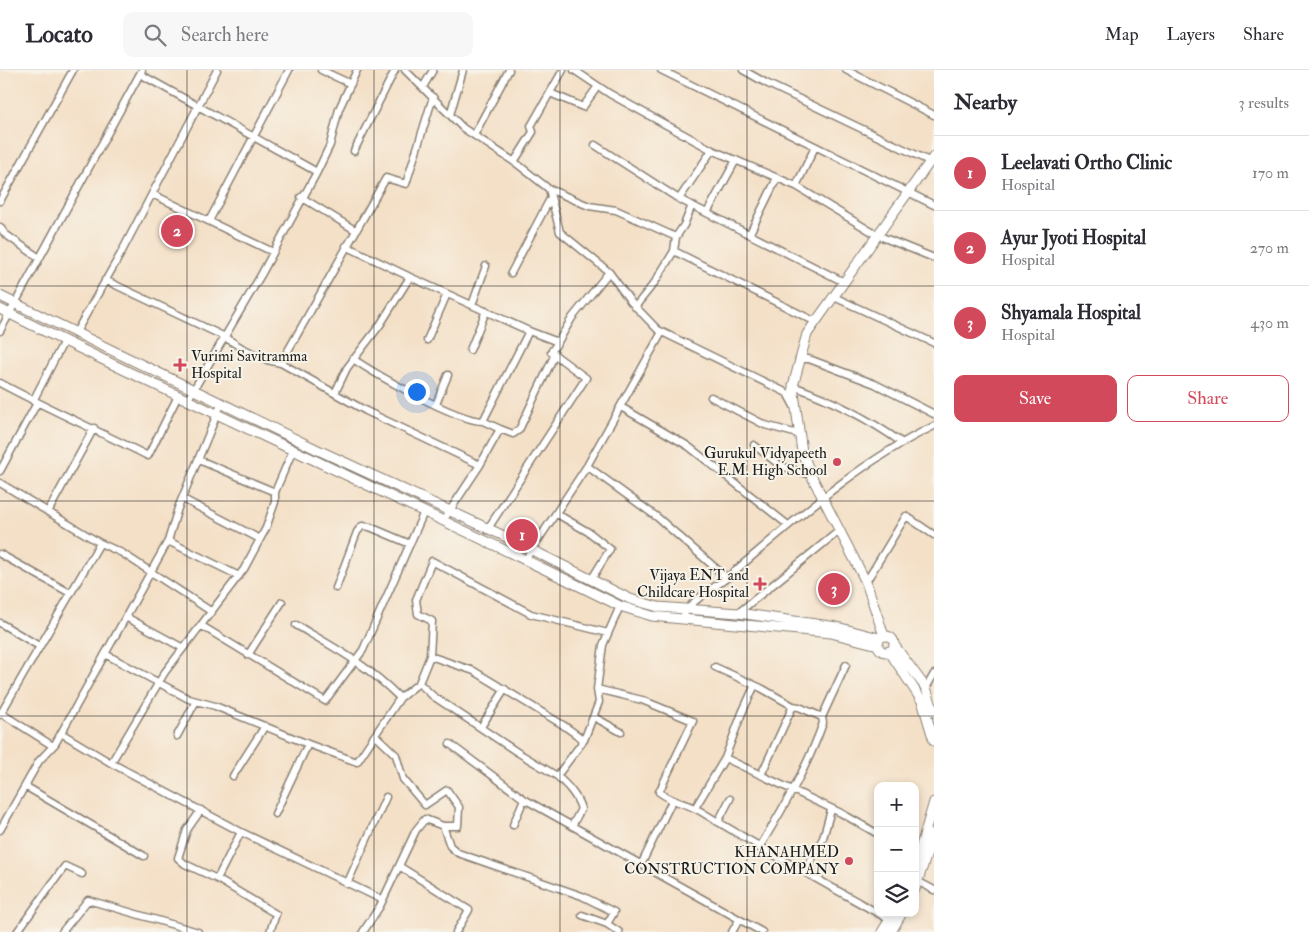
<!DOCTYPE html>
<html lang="en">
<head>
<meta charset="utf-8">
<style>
  :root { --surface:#fff; --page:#f7f7f7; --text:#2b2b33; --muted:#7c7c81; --line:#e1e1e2; --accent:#d1495b }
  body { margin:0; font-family:"IM FELL Double Pica",serif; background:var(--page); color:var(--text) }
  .controls { position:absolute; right:15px; bottom:15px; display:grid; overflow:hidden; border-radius:10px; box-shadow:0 2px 8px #0003 }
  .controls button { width:45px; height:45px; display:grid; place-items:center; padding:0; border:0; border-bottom:1px solid var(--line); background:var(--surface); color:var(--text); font:25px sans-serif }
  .you { position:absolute; left:416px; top:321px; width:18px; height:18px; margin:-12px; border:4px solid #fff; border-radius:50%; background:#1a73e8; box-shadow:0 0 0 8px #1a73e833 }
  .badge { display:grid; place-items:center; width:32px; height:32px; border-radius:50%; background:var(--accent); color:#fff; font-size:16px; font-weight:700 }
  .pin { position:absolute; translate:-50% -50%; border:2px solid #fff; box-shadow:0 1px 5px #0006 }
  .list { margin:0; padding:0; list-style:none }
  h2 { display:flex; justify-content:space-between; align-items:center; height:65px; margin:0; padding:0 20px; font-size:21px }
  h2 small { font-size:16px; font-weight:400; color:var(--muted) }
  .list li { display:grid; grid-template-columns:32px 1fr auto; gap:15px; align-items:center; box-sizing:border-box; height:75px; padding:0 20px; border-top:1px solid var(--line) }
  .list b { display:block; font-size:19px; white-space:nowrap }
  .list p { margin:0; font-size:16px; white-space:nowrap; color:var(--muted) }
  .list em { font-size:16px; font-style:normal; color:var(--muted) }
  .actions { display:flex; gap:10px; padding:15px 20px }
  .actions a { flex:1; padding:11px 0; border:1px solid var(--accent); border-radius:10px; text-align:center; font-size:18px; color:var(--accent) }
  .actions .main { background:var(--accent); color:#fff }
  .icon { flex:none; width:28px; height:28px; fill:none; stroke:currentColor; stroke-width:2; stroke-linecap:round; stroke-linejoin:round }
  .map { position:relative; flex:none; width:934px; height:862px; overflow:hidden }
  header { display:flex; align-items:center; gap:30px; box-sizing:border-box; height:70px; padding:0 25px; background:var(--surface); border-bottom:1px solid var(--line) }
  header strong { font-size:24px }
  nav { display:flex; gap:28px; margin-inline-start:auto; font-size:18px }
  .search { width:350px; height:45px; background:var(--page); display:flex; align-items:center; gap:12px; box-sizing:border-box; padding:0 18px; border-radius:10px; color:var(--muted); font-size:19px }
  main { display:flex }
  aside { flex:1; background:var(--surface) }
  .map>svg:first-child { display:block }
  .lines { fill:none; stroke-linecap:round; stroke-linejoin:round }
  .minor-casing { stroke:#887e72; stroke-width:9 }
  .secondary-casing { stroke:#887e72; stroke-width:11 }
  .minor { stroke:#fff; stroke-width:6 }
  .secondary { stroke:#fff; stroke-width:9 }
  .grid { fill:none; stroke:#1c1c1c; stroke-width:1; stroke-opacity:0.55 }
  .poi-dot { fill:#d1495b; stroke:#f7f3e8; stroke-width:2 }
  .labels { text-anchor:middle; stroke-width:4; stroke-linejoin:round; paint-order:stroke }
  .poi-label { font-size:15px; fill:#1c1c1c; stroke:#f7f3e8; text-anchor:end }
</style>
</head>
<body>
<header>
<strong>Locato</strong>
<div class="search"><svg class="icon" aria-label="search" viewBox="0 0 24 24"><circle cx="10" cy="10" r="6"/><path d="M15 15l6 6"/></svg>Search here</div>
<nav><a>Map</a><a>Layers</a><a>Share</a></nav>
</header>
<main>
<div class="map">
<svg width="934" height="862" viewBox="0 0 934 862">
  <rect width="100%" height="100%" fill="#f7f3e8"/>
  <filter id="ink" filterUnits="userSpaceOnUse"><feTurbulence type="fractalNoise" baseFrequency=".02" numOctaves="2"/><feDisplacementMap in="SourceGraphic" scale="10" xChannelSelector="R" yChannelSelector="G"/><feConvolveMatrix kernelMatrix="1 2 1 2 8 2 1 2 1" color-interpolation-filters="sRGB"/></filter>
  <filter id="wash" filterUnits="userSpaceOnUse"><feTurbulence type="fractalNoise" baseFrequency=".0096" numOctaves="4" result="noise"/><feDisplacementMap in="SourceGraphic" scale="20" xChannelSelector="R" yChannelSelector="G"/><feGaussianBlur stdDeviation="1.12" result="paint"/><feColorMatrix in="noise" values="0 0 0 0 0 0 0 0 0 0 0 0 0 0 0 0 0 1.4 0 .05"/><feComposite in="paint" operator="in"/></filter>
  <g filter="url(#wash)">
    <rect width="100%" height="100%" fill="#f4e0c7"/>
  </g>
  <g filter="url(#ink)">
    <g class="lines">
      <defs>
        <path id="minor" d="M321,0l30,14
          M405,0l58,58 53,35 33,26 11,43 49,40 22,30 27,28 129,63 7,13
          M574,0l36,24 102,56 84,36 81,49 57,23
          M661,0l273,135
          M743,0l23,13 163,78
          M846,0l88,45
          M140,4l177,98
          M423,17l10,-17
          M550,23l33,14 15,-21
          M450,45l13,-45
          M474,65l35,-65
          M595,75l84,54 165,83
          M354,81l41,-81
          M514,92l19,-30 -2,-6 32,-56
          M796,116l19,-39
          M549,119l40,17 27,4 60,27
          M152,124l121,58
          M301,127l54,33
          M679,129l33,-49
          M0,131l73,-131
          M708,141l28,-51
          M209,151l80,-151
          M0,157l5,7 33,23
          M750,163l27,-55
          M346,176l64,31
          M674,181l142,71
          M511,203l40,-76
          M105,210l118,56 19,12 25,12 14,3 85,48 114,54 -37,56
          M834,227l100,46
          M472,235l14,-39
          M635,237l20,-25 19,-31 2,-14 8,-12 8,-20
          M0,261l142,-261
          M75,264l45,-79 97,-185
          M427,270l20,-46
          M558,272l14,-24 37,-46
          M470,280l16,-39
          M353,289c24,16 104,62 130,62
          M799,289h10l66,25 59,30
          M281,293l105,-185 20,6 27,-87
          M0,313c48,26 99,48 148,73l30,-60
          M793,316c39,14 74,32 108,56
          M335,323l12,-25 33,-43 30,-48 119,54 -46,90 17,8 -20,36
          M711,327l54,28 33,9
          M33,331l31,-60
          M187,331l74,-126 56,-103 13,-27 9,-36 18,-39
          M436,334l12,-29
          M621,337l67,39 100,79
          M500,359l13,5 6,-4 36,-76
          M754,375l27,21 30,9
          M199,390l76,32
          M587,396l70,51 70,61
          M0,401l37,-68
          M0,413l100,60 22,10 90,59
          M183,429l77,40
          M48,442l46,-84
          M557,444l33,19 20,16 -19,31
          M487,460l99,-152 -35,-26 7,-10 -29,-11
          M168,471l71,35
          M0,484l70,39
          M525,490l62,-94 75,-134
          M866,512l40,-66 28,19
          M336,518l21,-56 5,-6 8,1 40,17
          M738,543l102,-83
          M126,547l57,31
          M682,549c7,-19 32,-30 47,-43 65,-55 128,-113 205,-150
          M0,553l39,23
          M296,555c41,24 70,39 104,73l-25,37
          M202,556l123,75 38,-51 61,-138
          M105,584l84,45 26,7 93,38 49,18 18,-27 21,20 7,24 22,26 22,-15 12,17 -1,19h-15l-18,-7 -9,11 -36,76 -17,26
          M248,585l34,-53
          M430,586l44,15 89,54 21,15
          M715,597l46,21 32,18 6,1 23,10
          M419,613l14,13 84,56 40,24
          M926,618l8,-14
          M597,619l45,11 51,21 -34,71c16,12 27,10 41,19 62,38 126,73 190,109
          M400,628l19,-15 11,-27 2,-35 -14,-7 -2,-14 16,-39 99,53 77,19
          M1,643l52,33
          M0,645l100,-172
          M594,647l27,15
          M481,657l24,-38
          M61,663l50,30 54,-91 79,-103 22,-41 9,-26v-10l18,-42
          M177,666l19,-35
          M450,674l74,55 238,133
          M725,688l116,55 37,21
          M111,693l130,69 142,68
          M761,705l32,-69
          M233,706l32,-50
          M25,716l119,70
          M695,738l30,-50 17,-45 12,-26
          M201,740l-14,20 -9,28 7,6 32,15 59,35 -6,18
          M275,744l33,-70
          M718,752l12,-23
          M513,755l11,-26
          M443,756l7,20 8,7 124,43 32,16 -7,12 12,8
          M572,756l9,-17c-4,-14 -14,-24 -24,-33l27,-36 15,-38 -2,-13 6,-44 17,-39
          M0,760l39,-69 16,-17 113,-203 10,-33 44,-106
          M759,778c25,-41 48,-80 64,-125l-1,-6 24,-52
          M641,795l31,-64
          M399,796l70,44 -13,22
          M805,802l18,-34 8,-28
          M217,809l24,-47
          M919,812l15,8
          M347,814l39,-87
          M582,845l25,9
          M17,862l48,-66 17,8
          M62,862l26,-32 110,32
          M732,862l7,-12"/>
        <path id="secondary" d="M0,226l318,154 184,85 128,64 28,8 80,6 99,14 42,11
          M0,239c205,103 414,195 620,297l32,10 20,2 159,15 47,12
          M878 574a8 8 0 1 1 16 0a8 8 0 1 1-16 0Z
          M884,566l-18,-54 -55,-107 -9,-23 -9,-66 14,-52 127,-178
          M894,575l32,43 8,24
          M889,581l33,50 12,40
          M915,796l19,-64
          M915,819l19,-56
          M882,862l12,-19
          M891,862l11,-19"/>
      </defs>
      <use href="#minor" class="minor-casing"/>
      <use href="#secondary" class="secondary-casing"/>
      <use href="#minor" class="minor"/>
      <use href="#secondary" class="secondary"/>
    </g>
  </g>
  <path class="grid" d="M187,0v862M374,0v862M560,0v862M747,0v862M0,216h934M0,431h934M0,646h934"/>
  <g class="poi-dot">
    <path d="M177.5 287.5h5v5h5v5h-5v5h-5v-5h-5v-5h5z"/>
    <circle cx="837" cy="392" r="5"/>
    <path d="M757.5 506.5h5v5h5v5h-5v5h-5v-5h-5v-5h5z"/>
    <circle cx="849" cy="791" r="5"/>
  </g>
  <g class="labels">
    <g class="poi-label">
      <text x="191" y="291" text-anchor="start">Vurimi Savitramma<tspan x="191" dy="17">Hospital</tspan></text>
      <text x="827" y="388">Gurukul Vidyapeeth<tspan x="827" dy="17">E.M. High School</tspan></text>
      <text x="749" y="510">Vijaya ENT and<tspan x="749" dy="17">Childcare Hospital</tspan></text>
      <text x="839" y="787">KHANAHMED<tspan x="839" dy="17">CONSTRUCTION COMPANY</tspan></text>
    </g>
  </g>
</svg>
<div class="controls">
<button>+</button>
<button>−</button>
<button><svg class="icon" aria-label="layers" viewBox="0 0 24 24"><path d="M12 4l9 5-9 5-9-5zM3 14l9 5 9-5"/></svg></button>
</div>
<div class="you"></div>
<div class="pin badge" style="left:522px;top:465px">1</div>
<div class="pin badge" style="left:177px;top:161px">2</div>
<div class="pin badge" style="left:834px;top:519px">3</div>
</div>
<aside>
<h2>Nearby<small>3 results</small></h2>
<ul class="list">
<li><span class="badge">1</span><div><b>Leelavati Ortho Clinic</b><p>Hospital</p></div><em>170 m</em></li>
<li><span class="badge">2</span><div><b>Ayur Jyoti Hospital</b><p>Hospital</p></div><em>270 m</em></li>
<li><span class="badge">3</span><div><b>Shyamala Hospital</b><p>Hospital</p></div><em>430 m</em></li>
</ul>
<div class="actions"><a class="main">Save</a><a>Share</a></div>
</aside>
</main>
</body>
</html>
